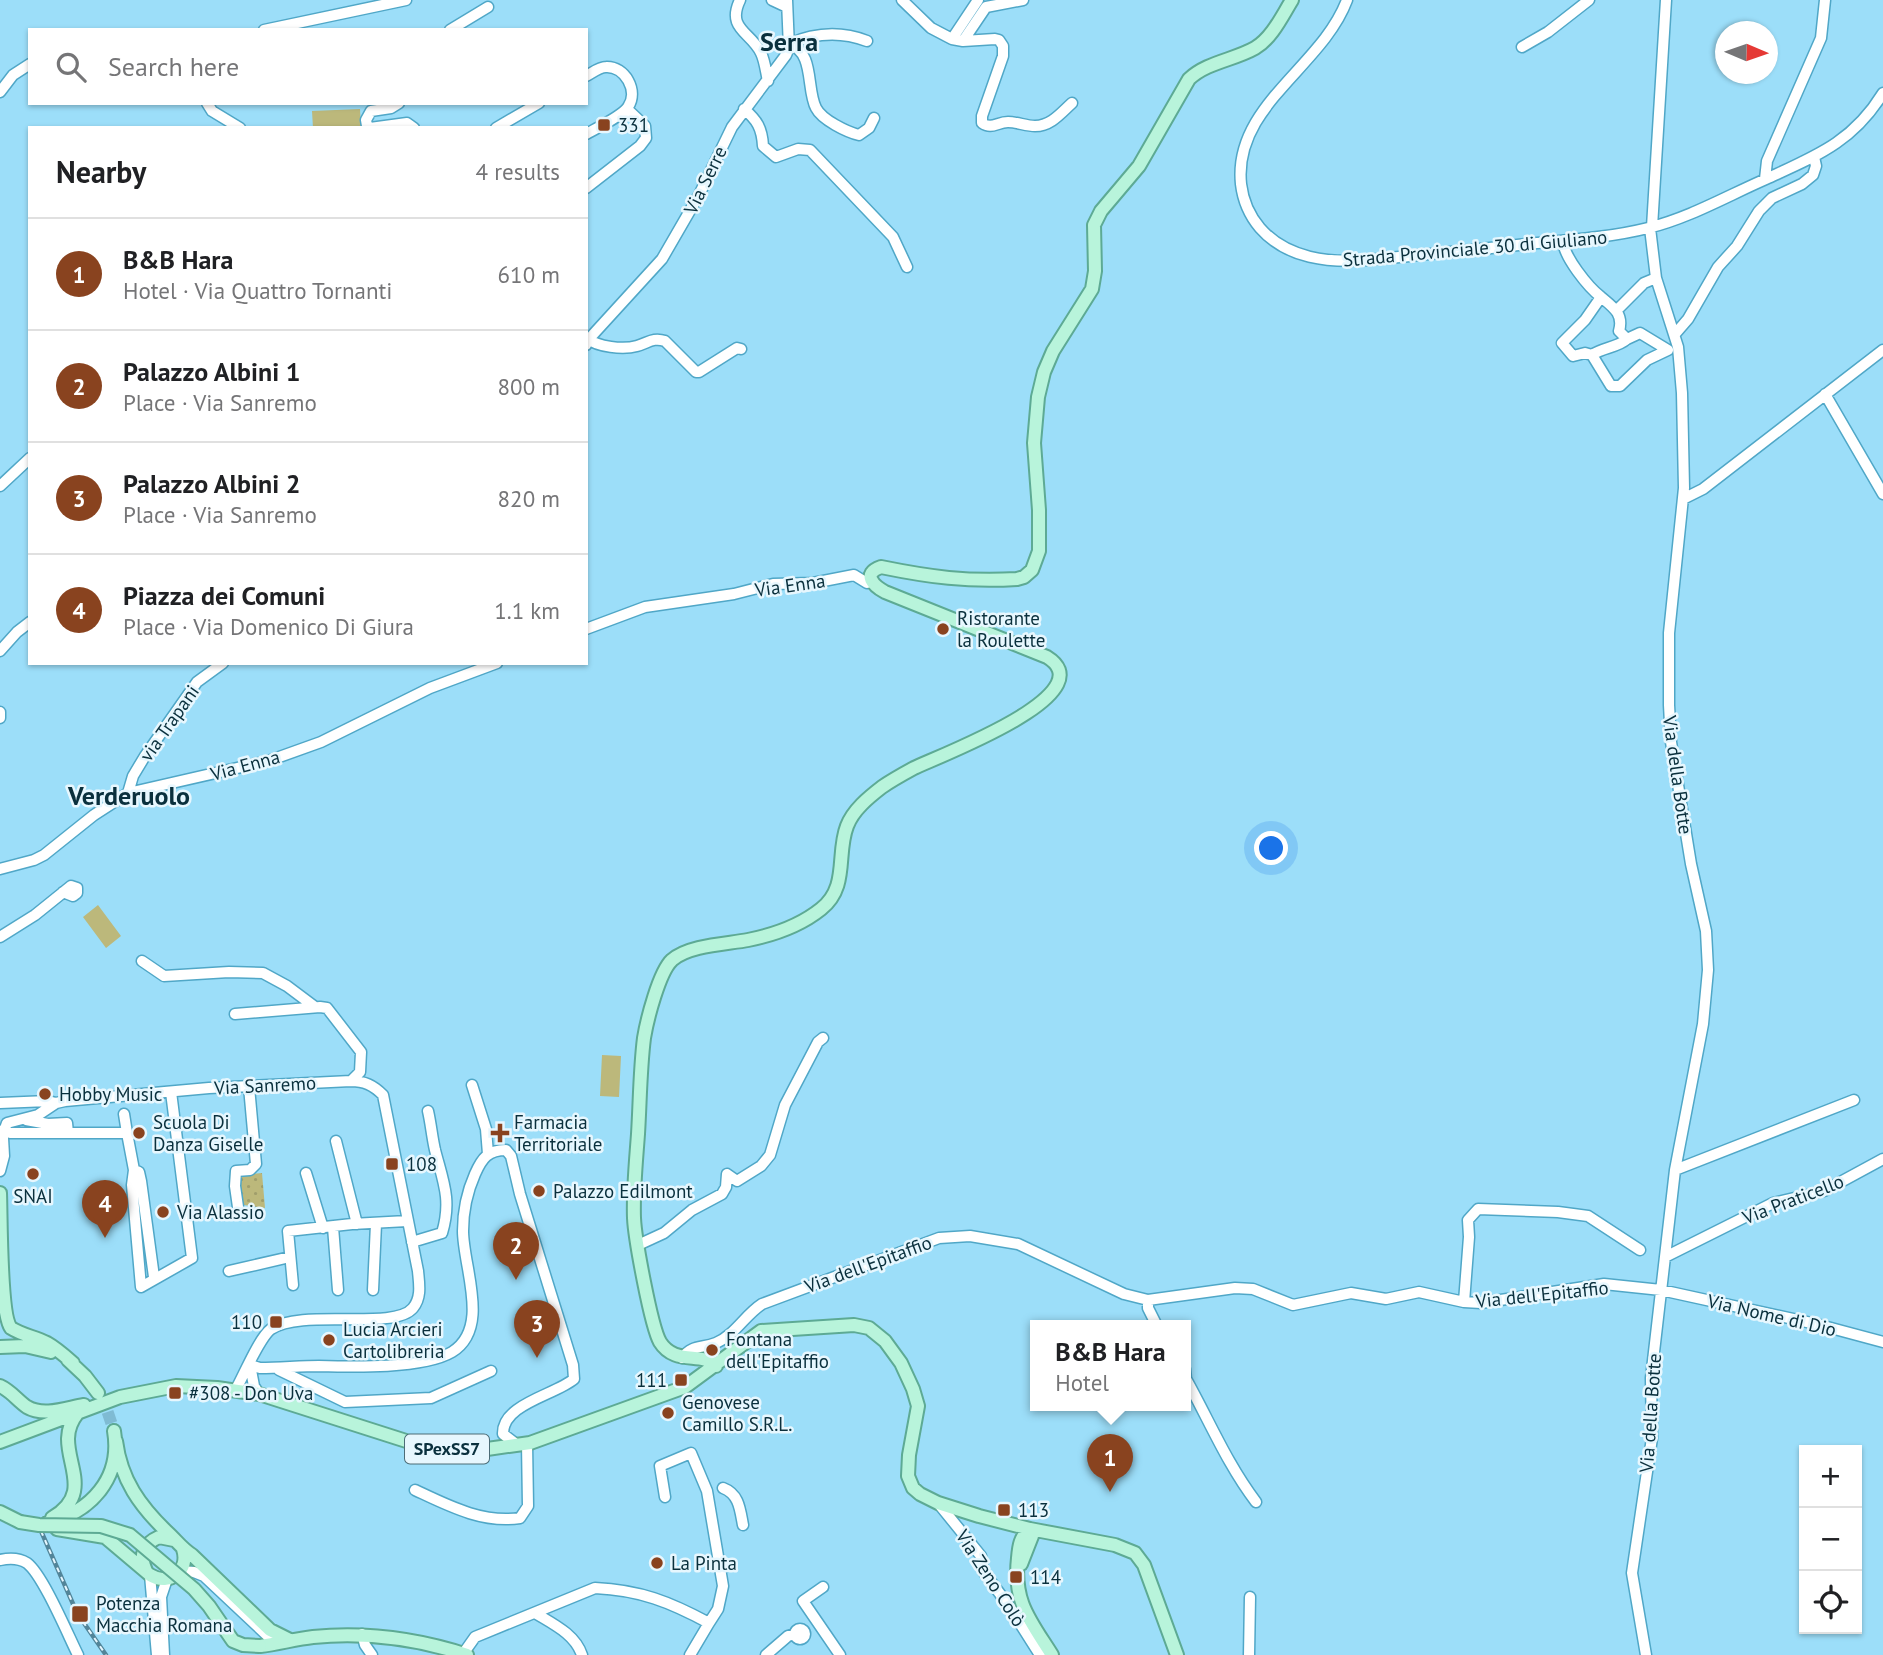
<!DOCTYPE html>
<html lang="en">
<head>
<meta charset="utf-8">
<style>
  :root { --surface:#fff; --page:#f6f6f6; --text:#202124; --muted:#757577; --line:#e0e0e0; --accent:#89431f }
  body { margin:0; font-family:"PT Sans",sans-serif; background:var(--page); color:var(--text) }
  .controls { position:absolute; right:21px; bottom:21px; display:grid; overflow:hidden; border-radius:0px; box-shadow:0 2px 5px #0004 }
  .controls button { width:63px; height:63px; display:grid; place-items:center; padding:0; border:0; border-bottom:2px solid var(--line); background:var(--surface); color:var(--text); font:35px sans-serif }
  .compass { position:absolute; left:1715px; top:21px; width:63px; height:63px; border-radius:50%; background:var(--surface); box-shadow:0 2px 5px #0004; rotate:92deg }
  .you { position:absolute; left:1272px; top:849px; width:24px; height:24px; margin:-18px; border:5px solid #fff; border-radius:50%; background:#1a73e8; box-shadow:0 0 0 10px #1a73e833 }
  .badge { display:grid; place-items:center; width:46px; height:46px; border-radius:50%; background:var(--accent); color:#fff; font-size:23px; font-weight:700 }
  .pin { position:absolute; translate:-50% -58px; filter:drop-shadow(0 2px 4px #0008) }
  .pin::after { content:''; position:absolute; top:37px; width:24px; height:21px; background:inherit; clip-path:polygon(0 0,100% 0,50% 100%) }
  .popup { position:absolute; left:1030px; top:1320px; width:161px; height:91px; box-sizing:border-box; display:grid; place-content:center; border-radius:0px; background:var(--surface); filter:drop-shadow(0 2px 5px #0005); font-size:23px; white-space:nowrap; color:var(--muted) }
  .popup b { font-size:26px; color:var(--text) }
  .popup::after { content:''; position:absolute; left:50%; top:100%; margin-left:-14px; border:14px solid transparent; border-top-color:var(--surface) }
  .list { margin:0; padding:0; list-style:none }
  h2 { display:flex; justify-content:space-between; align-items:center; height:91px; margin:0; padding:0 28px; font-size:30px }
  h2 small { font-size:23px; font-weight:400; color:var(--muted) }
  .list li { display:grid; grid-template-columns:46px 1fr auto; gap:21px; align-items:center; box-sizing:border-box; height:112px; padding:0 28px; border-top:2px solid var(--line) }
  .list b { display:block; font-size:26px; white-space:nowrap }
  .list p { margin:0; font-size:23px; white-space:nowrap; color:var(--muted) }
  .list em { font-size:23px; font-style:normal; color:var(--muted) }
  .icon { flex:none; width:38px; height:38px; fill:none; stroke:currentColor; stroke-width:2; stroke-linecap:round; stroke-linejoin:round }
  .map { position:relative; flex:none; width:1883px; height:1655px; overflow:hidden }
  .search { position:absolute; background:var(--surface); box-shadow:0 2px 5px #0004; left:28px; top:28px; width:560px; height:77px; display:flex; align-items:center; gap:18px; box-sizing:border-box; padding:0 24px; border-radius:0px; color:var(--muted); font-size:26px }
  .panel { position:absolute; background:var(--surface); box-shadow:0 2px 5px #0004; left:28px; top:126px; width:560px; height:539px; border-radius:0px }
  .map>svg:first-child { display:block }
  .park { fill:url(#park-dots) }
  .garden { fill:#bcb87b }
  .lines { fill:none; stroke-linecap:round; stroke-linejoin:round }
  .major-tunnel { stroke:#7fbbd3; stroke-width:12; stroke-dasharray:12 6; stroke-linecap:butt }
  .minor-casing { stroke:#50a7c7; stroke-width:13 }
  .major-casing { stroke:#5daa94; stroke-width:16 }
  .minor { stroke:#fff; stroke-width:10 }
  .major { stroke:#b8f4db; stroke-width:12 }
  .rail-casing { stroke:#528599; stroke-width:4.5 }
  .rail { stroke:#e7f7fe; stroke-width:2; stroke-dasharray:5; stroke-linecap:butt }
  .major-bridge-casing { stroke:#5daa94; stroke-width:16; stroke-linecap:butt }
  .major-bridge { stroke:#b8f4db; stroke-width:12 }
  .poi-dot { fill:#89431f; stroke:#e7f7fe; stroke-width:2.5 }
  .labels { text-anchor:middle; stroke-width:5; stroke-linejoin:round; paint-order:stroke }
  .shield { fill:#e7f7fe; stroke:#4c6c77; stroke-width:2 }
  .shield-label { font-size:18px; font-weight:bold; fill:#0a303d }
  .poi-label { font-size:19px; fill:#0a303d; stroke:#e7f7fe; text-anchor:start }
  .street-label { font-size:19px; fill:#0a303d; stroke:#e7f7fe }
  .district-label { font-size:26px; font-weight:bold; fill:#0a303d; stroke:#e7f7fe }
</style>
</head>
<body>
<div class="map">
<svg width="1883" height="1655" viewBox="0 0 1883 1655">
  <defs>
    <pattern id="park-dots" width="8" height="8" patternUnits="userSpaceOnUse" patternTransform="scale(1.75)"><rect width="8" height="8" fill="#bcb87b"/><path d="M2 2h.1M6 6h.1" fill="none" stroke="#a09e6b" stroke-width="1.8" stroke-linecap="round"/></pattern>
  </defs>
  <rect width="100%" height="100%" fill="#9cdef9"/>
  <path class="park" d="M262,1173l3,35 -21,-3 -6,-6v-21l3,-3z"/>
  <path class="garden" d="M360,109l1,19h-48l-1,-17z
    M98,905l23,31 -15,12 -23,-31z
    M602,1055l19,1 -2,41 -19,-1z"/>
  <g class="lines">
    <path class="major-tunnel" d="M99,1396l8,14 7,21"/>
    <defs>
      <path id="minor" d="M740,0c-14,29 11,32 21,53 4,8 5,20 7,28
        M772,0l15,7
        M902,0l29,28 21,11 26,-39
        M1347,0c-25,67 -114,106 -106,184 2,17 8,31 19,44 27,31 69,35 108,32 53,-5 106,-10 159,-16 40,-4 81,-6 121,-16 41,-10 79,-32 118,-49 50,-23 87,-37 117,-86
        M264,30l142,-30
        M450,30l38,-23
        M952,39l11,2 32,-2 4,1 4,6v10l-21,60v7c10,7 15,-1 26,-1 9,0 18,4 27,4 16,0 26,-13 37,-23
        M963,41l23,-34 37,-7
        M789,44c26,8 17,45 27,64 6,12 31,24 43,27l10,-7 5,-10
        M789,44c25,-11 52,-13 78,-3
        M1522,47l26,-15 41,-32
        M586,76c6,-3 13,-9 20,-9 19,-1 33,24 22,40 -6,9 -31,21 -42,27
        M0,92l13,-17 17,-11
        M207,103l5,8 28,17
        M399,103l-8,5 -20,3 -5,9 1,6 3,2 37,-5 7,5
        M744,109c13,11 18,19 19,37l13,11 22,-8 12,1 83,87 14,30
        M496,128l43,-25
        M1765,179l2,-18 54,-123 4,-38
        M586,188l54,-42 6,-8 -1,-12 -18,-17
        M1652,227l14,-227
        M1563,241c1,16 25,46 38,56l-16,23 -23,23 11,13 12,-3 7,2
        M1601,297c12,10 23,17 18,34l8,8 13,-6 28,17
        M1617,310l27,-27 12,-5
        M1675,334l13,-15 30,-52 19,-21 22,-35 13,-13 30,-14 11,-9 3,-9 -2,-9
        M586,338c12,9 37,12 51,8 11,-3 16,-9 28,-5l31,31h3l38,-24 4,1
        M1627,339c-10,9 -24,8 -35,16l19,31h9l27,-26 21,-10
        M586,345l2,-5 74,-81 37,-64 33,-68 54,-72 3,-7 -2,-48
        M1825,394l58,100
        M0,486l30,-28
        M1683,499l20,-10 180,-139
        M586,629l59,-22 89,-13 39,-10 40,-1 41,-8 13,8 4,-1
        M0,651l17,-19 13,-10
        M0,712v6
        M128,793l5,-17 12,-20 52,-74 26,-19
        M0,869l34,-9 10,-5 50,-40 34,-22 140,-32 53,-19 109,-54 67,-25
        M0,937l35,-22 36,-29 6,2v5l-4,3 -10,-4
        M142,961l22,15 65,-4 34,1 24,13 28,21
        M235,1014l85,-7 7,1 34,44 -1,20 -9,9
        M472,1085l14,44 2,25
        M0,1103l48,-2 8,2
        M124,1114l3,19
        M26,1120l22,4 19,-1 1,10
        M3,1130l7,3h117l7,37 -2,15 9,102 51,-29 -21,-166
        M336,1141l21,83
        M0,1143l7,-20 31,-8 18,-12 9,-2 144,-13 142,-7c13,0 22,4 32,14l35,176c1,12 4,26 -5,37 -19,23 -111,0 -142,21 -12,9 -27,46 -35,60
        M134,1170l5,2 2,9 13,96
        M1675,1170l179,-70
        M0,1171l4,-15 -1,-18
        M306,1173l17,55
        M238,1207l-3,-21 1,-15 14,-1 6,-6 -7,-77
        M333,1227l5,63
        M412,1242l30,-9c10,-33 1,-52 -7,-83 -3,-13 -4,-26 -7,-39
        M638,1245l26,-12 28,-23 30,-16 4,-7 1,-13 10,7 24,-15 9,-11 15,-50 33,-63 5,-4
        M1665,1257l108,-54 51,-12 59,-32
        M229,1271l61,-14
        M293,1285l-5,-54 64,-7 55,-3
        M373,1290l3,-66
        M1148,1300v8l9,18
        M1464,1302l5,-65 -1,-17 10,-11 80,3 30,4 52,34
        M682,1358c11,-14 19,-9 34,-15 19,-8 29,-28 46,-39l177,-66 31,-2 48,8 106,50 24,6 87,-12 18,1 40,16 58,-12 35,6 33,-7 45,10 17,1 123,-19 57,6 155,34 67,18
        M250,1365l10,3c20,0 40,-2 59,-2 34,1 104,3 133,-14 39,-24 11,-85 11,-121 0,-20 4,-39 12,-57 7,-16 13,-24 31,-24l5,6 9,38 53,171 1,14c-19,16 -72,25 -71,55l13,10
        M250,1365l4,21 5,8
        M1185,1369l1,10c23,41 41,85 70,123
        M279,1370l66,32 86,-4 60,-27
        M723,1488c16,6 17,21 20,37
        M415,1490c32,15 68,34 105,28l8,-12 -1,-63
        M938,1503l43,53 2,15 26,35 31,49
        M0,1560c9,-2 19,-2 27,3 16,12 41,72 51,92
        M181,1571l13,1 10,4 67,63 8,4
        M150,1575l7,80
        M823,1587l-20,14 37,54
        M535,1613c18,11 40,21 47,42
        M795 1634a5 5 0 1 1 10 0a5 5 0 1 1-10 0Z
        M362,1634l3,11 7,10
        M463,1654l12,-17 120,-49c45,2 75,14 114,35l9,-14 5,-23 -16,-95 -16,-38 -31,13 5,31
        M164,1655l-3,-58 6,-18
        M690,1655l19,-32
        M766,1655l22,-19 7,-2
        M1249,1655l1,-58
        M1646,1655l-14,-82 20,-135 -1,-60 24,-208 28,-146 5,-54 -2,-39 -15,-67 -20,-122 -2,-37v-72l15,-145 -2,-95 -4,-46 -22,-69 -6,-50"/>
      <path id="major" d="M0,1193c1,24 0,122 11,135 11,7 24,9 36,15 9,5 18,13 26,20
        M0,1347l25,-1 26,6
        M68,1360l17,16 13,17
        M716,1366c-14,-15 -41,0 -56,-24 -9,-16 -25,-103 -26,-124 -1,-28 2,-56 4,-84 2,-32 2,-64 6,-96 3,-18 15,-66 28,-78 17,-15 55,-16 76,-20 25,-5 53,-15 73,-31 28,-22 15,-55 26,-83 6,-16 22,-29 35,-39 10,-7 21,-13 32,-19 22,-11 193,-74 133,-111l-162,-65c-11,-6 -24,-18 -4,-25 49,10 86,15 136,12l7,-2 8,-7 7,-19v-41l-5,-67 4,-46 6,-25 9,-21 39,-62 3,-18 -1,-46 7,-14 38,-45 50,-87c18,-17 45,-19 66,-31 17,-10 27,-32 37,-48
        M0,1386c11,5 17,14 27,21 17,10 39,1 57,-2
        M116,1441c5,39 24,65 51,91 9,8 15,17 25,23l78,75 20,10
        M0,1442l120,-45 56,-11 41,2 42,6 166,53 29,3 33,-1 43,-6 155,-56 76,-56 93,-6 15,3 16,13 16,22 12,26 5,17 -9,49 -1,21 5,12 7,6 18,9 41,13 51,13 85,16 20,8 9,12 33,90
        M0,1512l20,10
        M52,1518c51,-30 -4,-68 25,-104
        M47,1523c44,-11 75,-45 67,-92
        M57,1529l48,8 45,38c20,12 40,-5 33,-26
        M1030,1529c-10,8 -11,17 -12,29 -5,44 12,62 34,97
        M1021,1564l11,-28 -2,-7
        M146,1571c-7,-15 -3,-27 13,-34l15,3
        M260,1646c18,-2 35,-7 53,-9 52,-5 105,2 154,18"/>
    </defs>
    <use href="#minor" class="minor-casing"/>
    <use href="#major" class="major-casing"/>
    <use href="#minor" class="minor"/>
    <use href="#major" class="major"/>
    <defs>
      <path id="rail" d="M41,1531l36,82 29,42"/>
    </defs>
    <use href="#rail" class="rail-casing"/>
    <use href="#rail" class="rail"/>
    <defs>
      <path id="major-bridge" d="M20,1522l19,3 62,1 29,9 64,54 15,17 24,35 10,4 17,1"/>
    </defs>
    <use href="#major-bridge" class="major-bridge-casing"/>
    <use href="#major-bridge" class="major-bridge"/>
  </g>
  <g class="poi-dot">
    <rect x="597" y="118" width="14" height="14" rx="3.5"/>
    <circle cx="943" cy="629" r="7"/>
    <circle cx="45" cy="1094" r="7"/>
    <circle cx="139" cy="1133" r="7"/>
    <path d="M496.5 1122.5h7v7h7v7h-7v7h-7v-7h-7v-7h7z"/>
    <rect x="385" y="1157" width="14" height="14" rx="3.5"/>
    <circle cx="33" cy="1174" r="7"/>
    <circle cx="539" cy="1191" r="7"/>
    <circle cx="163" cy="1212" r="7"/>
    <rect x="269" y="1315" width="14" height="14" rx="3.5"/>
    <circle cx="329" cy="1340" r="7"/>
    <circle cx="712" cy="1350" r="7"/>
    <rect x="674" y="1373" width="14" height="14" rx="3.5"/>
    <rect x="168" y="1386" width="14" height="14" rx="3.5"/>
    <circle cx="668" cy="1413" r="7"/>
    <rect x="997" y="1503" width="14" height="14" rx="3.5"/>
    <circle cx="657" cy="1563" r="7"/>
    <rect x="1009" y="1570" width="14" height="14" rx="3.5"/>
    <rect x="71" y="1605" width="18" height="18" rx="3.5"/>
  </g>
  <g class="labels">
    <rect class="shield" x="405" y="1434.5" width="84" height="29" rx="5"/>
    <g class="shield-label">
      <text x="447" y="1455">SPexSS7</text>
    </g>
    <g class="poi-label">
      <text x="618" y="132">331</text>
      <text x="957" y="625">Ristorante<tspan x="957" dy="22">la Roulette</tspan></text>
      <text x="59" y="1101">Hobby Music</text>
      <text x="153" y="1129">Scuola Di<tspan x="153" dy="22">Danza Giselle</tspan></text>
      <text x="514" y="1129">Farmacia<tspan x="514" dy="22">Territoriale</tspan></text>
      <text x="406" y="1171">108</text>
      <text x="553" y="1198">Palazzo Edilmont</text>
      <text x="33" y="1203" text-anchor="middle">SNAI</text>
      <text x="177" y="1219">Via Alassio</text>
      <text x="262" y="1329" text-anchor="end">110</text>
      <text x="343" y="1336">Lucia Arcieri<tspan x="343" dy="22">Cartolibreria</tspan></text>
      <text x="726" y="1346">Fontana<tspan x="726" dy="22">dell'Epitaffio</tspan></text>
      <text x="667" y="1387" text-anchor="end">111</text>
      <text x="189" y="1400">#308 - Don Uva</text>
      <text x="682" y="1409">Genovese<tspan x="682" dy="22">Camillo S.R.L.</tspan></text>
      <text x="1018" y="1517">113</text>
      <text x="671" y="1570">La Pinta</text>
      <text x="1030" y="1584">114</text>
      <text x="96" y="1610">Potenza<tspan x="96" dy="22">Macchia Romana</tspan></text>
    </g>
    <g class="street-label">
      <text transform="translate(705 180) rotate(-64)" y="7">Via Serre</text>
      <text transform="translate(1475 248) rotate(-5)" y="7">Strada Provinciale 30 di Giuliano</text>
      <text transform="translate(790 585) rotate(-8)" y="7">Via Enna</text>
      <text transform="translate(169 723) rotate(-55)" y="7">via Trapani</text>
      <text transform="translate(245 765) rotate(-15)" y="7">Via Enna</text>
      <text transform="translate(1678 775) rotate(82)" y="7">Via della Botte</text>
      <text transform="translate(265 1085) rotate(-3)" y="7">Via Sanremo</text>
      <text transform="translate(1793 1199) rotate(-21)" y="7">Via Praticello</text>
      <text transform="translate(868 1264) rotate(-20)" y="7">Via dell'Epitaffio</text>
      <text transform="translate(1542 1294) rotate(-6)" y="7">Via dell'Epitaffio</text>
      <text transform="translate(1772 1315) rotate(13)" y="7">Via Nome di Dio</text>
      <text transform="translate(1650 1413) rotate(-86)" y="7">Via della Botte</text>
      <text transform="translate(991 1578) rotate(57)" y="7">Via Zeno Colò</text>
    </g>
    <g class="district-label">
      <text x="789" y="51">Serra</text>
      <text x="129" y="805">Verderuolo</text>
    </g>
  </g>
</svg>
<div class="controls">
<button>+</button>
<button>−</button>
<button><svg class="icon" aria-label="locate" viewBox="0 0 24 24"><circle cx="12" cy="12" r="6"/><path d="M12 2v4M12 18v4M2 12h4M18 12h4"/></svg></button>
</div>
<svg class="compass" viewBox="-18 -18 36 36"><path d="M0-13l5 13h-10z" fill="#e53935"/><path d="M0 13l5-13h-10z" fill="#757577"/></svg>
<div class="you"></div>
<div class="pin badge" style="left:1110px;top:1492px">1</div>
<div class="popup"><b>B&amp;B Hara</b>Hotel</div>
<div class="pin badge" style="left:516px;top:1280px">2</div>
<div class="pin badge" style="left:537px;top:1358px">3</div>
<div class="pin badge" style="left:105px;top:1238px">4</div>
<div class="search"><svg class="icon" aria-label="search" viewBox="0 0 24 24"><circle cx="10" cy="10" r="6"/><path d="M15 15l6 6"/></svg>Search here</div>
<section class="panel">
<h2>Nearby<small>4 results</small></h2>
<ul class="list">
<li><span class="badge">1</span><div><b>B&amp;B Hara</b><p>Hotel · Via Quattro Tornanti</p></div><em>610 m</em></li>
<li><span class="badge">2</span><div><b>Palazzo Albini 1</b><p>Place · Via Sanremo</p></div><em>800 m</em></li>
<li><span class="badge">3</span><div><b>Palazzo Albini 2</b><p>Place · Via Sanremo</p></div><em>820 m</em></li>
<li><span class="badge">4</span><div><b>Piazza dei Comuni</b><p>Place · Via Domenico Di Giura</p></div><em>1.1 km</em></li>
</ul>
</section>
</div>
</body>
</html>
